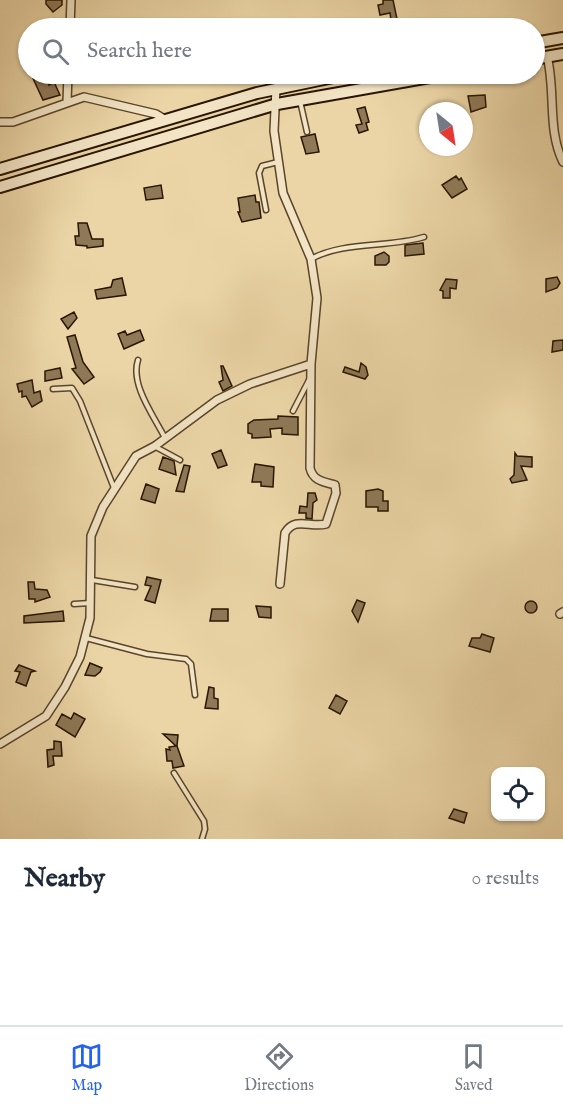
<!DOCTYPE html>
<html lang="en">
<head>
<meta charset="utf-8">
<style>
  :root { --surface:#fff; --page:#f2f2f3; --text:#1f2937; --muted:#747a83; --line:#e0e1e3; --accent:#2563eb }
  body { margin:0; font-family:"IM FELL English",serif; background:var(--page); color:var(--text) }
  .controls { position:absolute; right:18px; bottom:18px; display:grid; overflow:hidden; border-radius:12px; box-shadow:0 2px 4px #0004 }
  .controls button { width:54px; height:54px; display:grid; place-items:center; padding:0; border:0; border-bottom:2px solid var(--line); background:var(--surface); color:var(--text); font:30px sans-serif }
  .compass { position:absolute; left:419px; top:102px; width:54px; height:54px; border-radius:50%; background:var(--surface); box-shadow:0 2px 4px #0004; rotate:150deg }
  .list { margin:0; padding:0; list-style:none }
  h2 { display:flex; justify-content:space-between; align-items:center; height:78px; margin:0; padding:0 24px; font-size:26px }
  h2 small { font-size:20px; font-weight:400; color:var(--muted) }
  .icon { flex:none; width:33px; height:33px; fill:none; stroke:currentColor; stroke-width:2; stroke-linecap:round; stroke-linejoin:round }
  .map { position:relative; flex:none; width:563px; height:839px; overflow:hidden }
  .search { position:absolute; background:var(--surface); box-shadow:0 2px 4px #0004; left:18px; right:18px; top:18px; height:66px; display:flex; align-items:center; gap:15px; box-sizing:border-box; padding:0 21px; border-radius:33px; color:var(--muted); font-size:22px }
  .sheet { height:186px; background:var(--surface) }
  nav { display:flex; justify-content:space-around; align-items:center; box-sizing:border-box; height:84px; border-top:2px solid var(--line); background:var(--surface); font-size:16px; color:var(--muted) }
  nav a { display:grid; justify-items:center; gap:3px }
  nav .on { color:var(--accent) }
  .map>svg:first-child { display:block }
  .building { fill:#8e7957; stroke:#291501; stroke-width:1.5 }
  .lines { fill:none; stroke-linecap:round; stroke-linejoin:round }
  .service-casing { stroke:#5a452a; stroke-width:7 }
  .minor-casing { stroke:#5a452a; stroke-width:10 }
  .secondary-casing { stroke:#291501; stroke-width:14 }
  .service { stroke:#f2e4c5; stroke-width:4 }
  .minor { stroke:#f2e4c5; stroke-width:7 }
  .secondary { stroke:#f2e4c5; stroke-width:10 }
</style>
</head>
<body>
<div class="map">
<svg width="563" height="839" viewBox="0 0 563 839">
  <rect width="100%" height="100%" fill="#ebd5a6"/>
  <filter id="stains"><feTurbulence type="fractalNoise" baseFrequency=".00333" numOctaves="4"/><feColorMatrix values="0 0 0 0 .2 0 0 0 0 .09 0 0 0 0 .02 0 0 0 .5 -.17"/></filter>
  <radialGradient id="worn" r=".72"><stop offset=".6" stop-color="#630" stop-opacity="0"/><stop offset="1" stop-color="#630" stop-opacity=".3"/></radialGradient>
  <path class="building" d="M46,0h16v5l-9,7 -7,-8z
    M383,0h10l4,19 -6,1 -1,-7 -10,2 -2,-10 5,-1z
    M31,74l15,1 3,10 5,-3 6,13 -17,5z
    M485,95l1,12 -15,5 -3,-16z
    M365,107l4,15 -3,1 2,7 -9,3 -3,-8 6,-1 -5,-15z
    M315,134l4,18 -13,2 -5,-17z
    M456,176l3,4 2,-2 6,11 -15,9 -10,-13z
    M161,185l2,13 -17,2 -2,-12z
    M255,195l1,7h3l2,16 -19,4 -4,-10h2l-2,-14z
    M78,223h9l5,16h11v7l-16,2v-2l-11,-1 -1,-9h4z
    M423,243l1,11 -19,2v-11z
    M384,252l5,4v6l-3,3h-11v-9z
    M557,277l3,6 -3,5 -11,4v-13z
    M122,278l4,17 -29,4 -2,-9 16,-3 2,-7z
    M446,279l11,1 -1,9 -6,-1v10h-7v-7l-3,-1z
    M74,312l3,6 -9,11 -7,-10z
    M140,330l4,10 -20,9 -6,-15 7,-3 2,4z
    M75,335l8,27 11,15 -10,7 -12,-15 4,-1 -9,-31z
    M563,340v10l-11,2 1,-11z
    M361,363l5,4 2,8 -3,4 -22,-7 2,-5 14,5z
    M221,366h2l9,20 -9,5 -4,-9 4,-2z
    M60,368l2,10 -17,3v-10z
    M32,380l2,13 6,-2 2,10 -10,6 -6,-11 -4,1v-6l-3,1 -2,-8z
    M278,416l20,1v18l-16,-1v-6l-12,1 1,8 -19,1v-4l-4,-1v-9l6,-4 24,-1z
    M221,450l6,15 -9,3 -6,-14z
    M515,453l2,3 15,1v10l-11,-1 6,14 -15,3 -2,-4 4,-4z
    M163,457l11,4 2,14 -17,-6z
    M255,464l19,3 -1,20 -12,-1v-4h-9z
    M184,465l6,1 -6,26 -8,-1z
    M146,484l13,5 -4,14 -14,-4z
    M378,489l5,2v10h5v10h-10v-4h-12v-16z
    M308,493h7l2,7 -4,3 -1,16 -6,-1v-5h-7l1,-7 7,1z
    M147,577l14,3 -6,23 -10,-3 6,-14 -6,-1z
    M28,582h6l1,7 12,1 3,7 -15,5v-3h-6z
    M357,600l8,3 -7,19 -6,-11z
    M525 607a6 6 0 1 1 12 0a6 6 0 1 1-12 0Z
    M256,606l15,1v11l-12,-1z
    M212,609h16v12h-18z
    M63,611l1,10 -40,2v-7z
    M482,634l12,4 -4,14 -21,-6 3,-8h8z
    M90,663l12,5 -2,4 -5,4 -10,-1z
    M19,665l16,6 -4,1 -5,14 -10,-4 4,-10 -5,-1z
    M209,687l5,1v10l4,1v10l-13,-1z
    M336,695l11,6 -7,13 -11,-6z
    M74,713l11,6 -10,18 -19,-12 6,-11 9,5z
    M163,734l15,1 -1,11 7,20 -11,2 -1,-7h-5l-1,-12 4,1 -1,-3 7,-1z
    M54,741l7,1 1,14h-9l1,9 -6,2 -1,-17 7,-1z
    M454,809l13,4 -3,10 -15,-5z"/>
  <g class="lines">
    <defs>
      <path id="service" d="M300,101l7,31
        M266,210l-7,-37 3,-7 16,-4
        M311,259c33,-18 77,-11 113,-22
        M138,360c-8,25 16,56 27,78
        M53,389l19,-1 8,13 34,87
        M293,411l16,-31
        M154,446l26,14
        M92,580l43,7
        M74,604l17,-1
        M86,638l61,16 39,5 5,5 4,31
        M174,773l30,48 1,8 -3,10"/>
      <path id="minor" d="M70,28l1,-28
        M547,56c9,35 0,74 16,106
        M276,88l-2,43 9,62 28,66 6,39 -6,66 -1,104c3,13 14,14 25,17l1,8 -10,31c-16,4 -31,-8 -41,9l-5,51
        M67,102l1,-28
        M0,122h13l71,-25 72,17 10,6
        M560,614l3,-2
        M0,744l46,-28 19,-29 15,-30 10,-39 1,-82 12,-29 33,-51 19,-10 62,-46 33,-16 61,-20"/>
      <path id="secondary" d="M534,43l29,-5
        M534,59l29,-5
        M0,169l257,-76 91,-19
        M0,187l277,-83 170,-30"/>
    </defs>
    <use href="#service" class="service-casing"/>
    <use href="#minor" class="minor-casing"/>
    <use href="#secondary" class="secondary-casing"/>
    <use href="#service" class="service"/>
    <use href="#minor" class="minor"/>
    <use href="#secondary" class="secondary"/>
  </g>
  <rect width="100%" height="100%" filter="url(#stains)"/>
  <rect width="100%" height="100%" fill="url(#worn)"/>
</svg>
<div class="controls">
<button><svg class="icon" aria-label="locate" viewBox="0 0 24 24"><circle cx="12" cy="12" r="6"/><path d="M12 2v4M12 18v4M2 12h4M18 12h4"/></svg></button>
</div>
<svg class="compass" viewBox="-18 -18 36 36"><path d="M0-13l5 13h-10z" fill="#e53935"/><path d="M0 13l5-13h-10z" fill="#747a83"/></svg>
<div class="search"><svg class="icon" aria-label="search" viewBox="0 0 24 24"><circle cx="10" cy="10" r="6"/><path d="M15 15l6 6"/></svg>Search here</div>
</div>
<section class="sheet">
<h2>Nearby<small>0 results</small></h2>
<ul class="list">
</ul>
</section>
<nav>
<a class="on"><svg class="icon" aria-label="map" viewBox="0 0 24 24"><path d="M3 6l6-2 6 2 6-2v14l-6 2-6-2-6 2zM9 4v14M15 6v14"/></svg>Map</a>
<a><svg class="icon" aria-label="directions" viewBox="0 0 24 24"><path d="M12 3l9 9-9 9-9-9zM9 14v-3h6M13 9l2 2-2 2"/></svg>Directions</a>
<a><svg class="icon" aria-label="saved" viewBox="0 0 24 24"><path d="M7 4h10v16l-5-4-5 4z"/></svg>Saved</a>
</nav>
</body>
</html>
